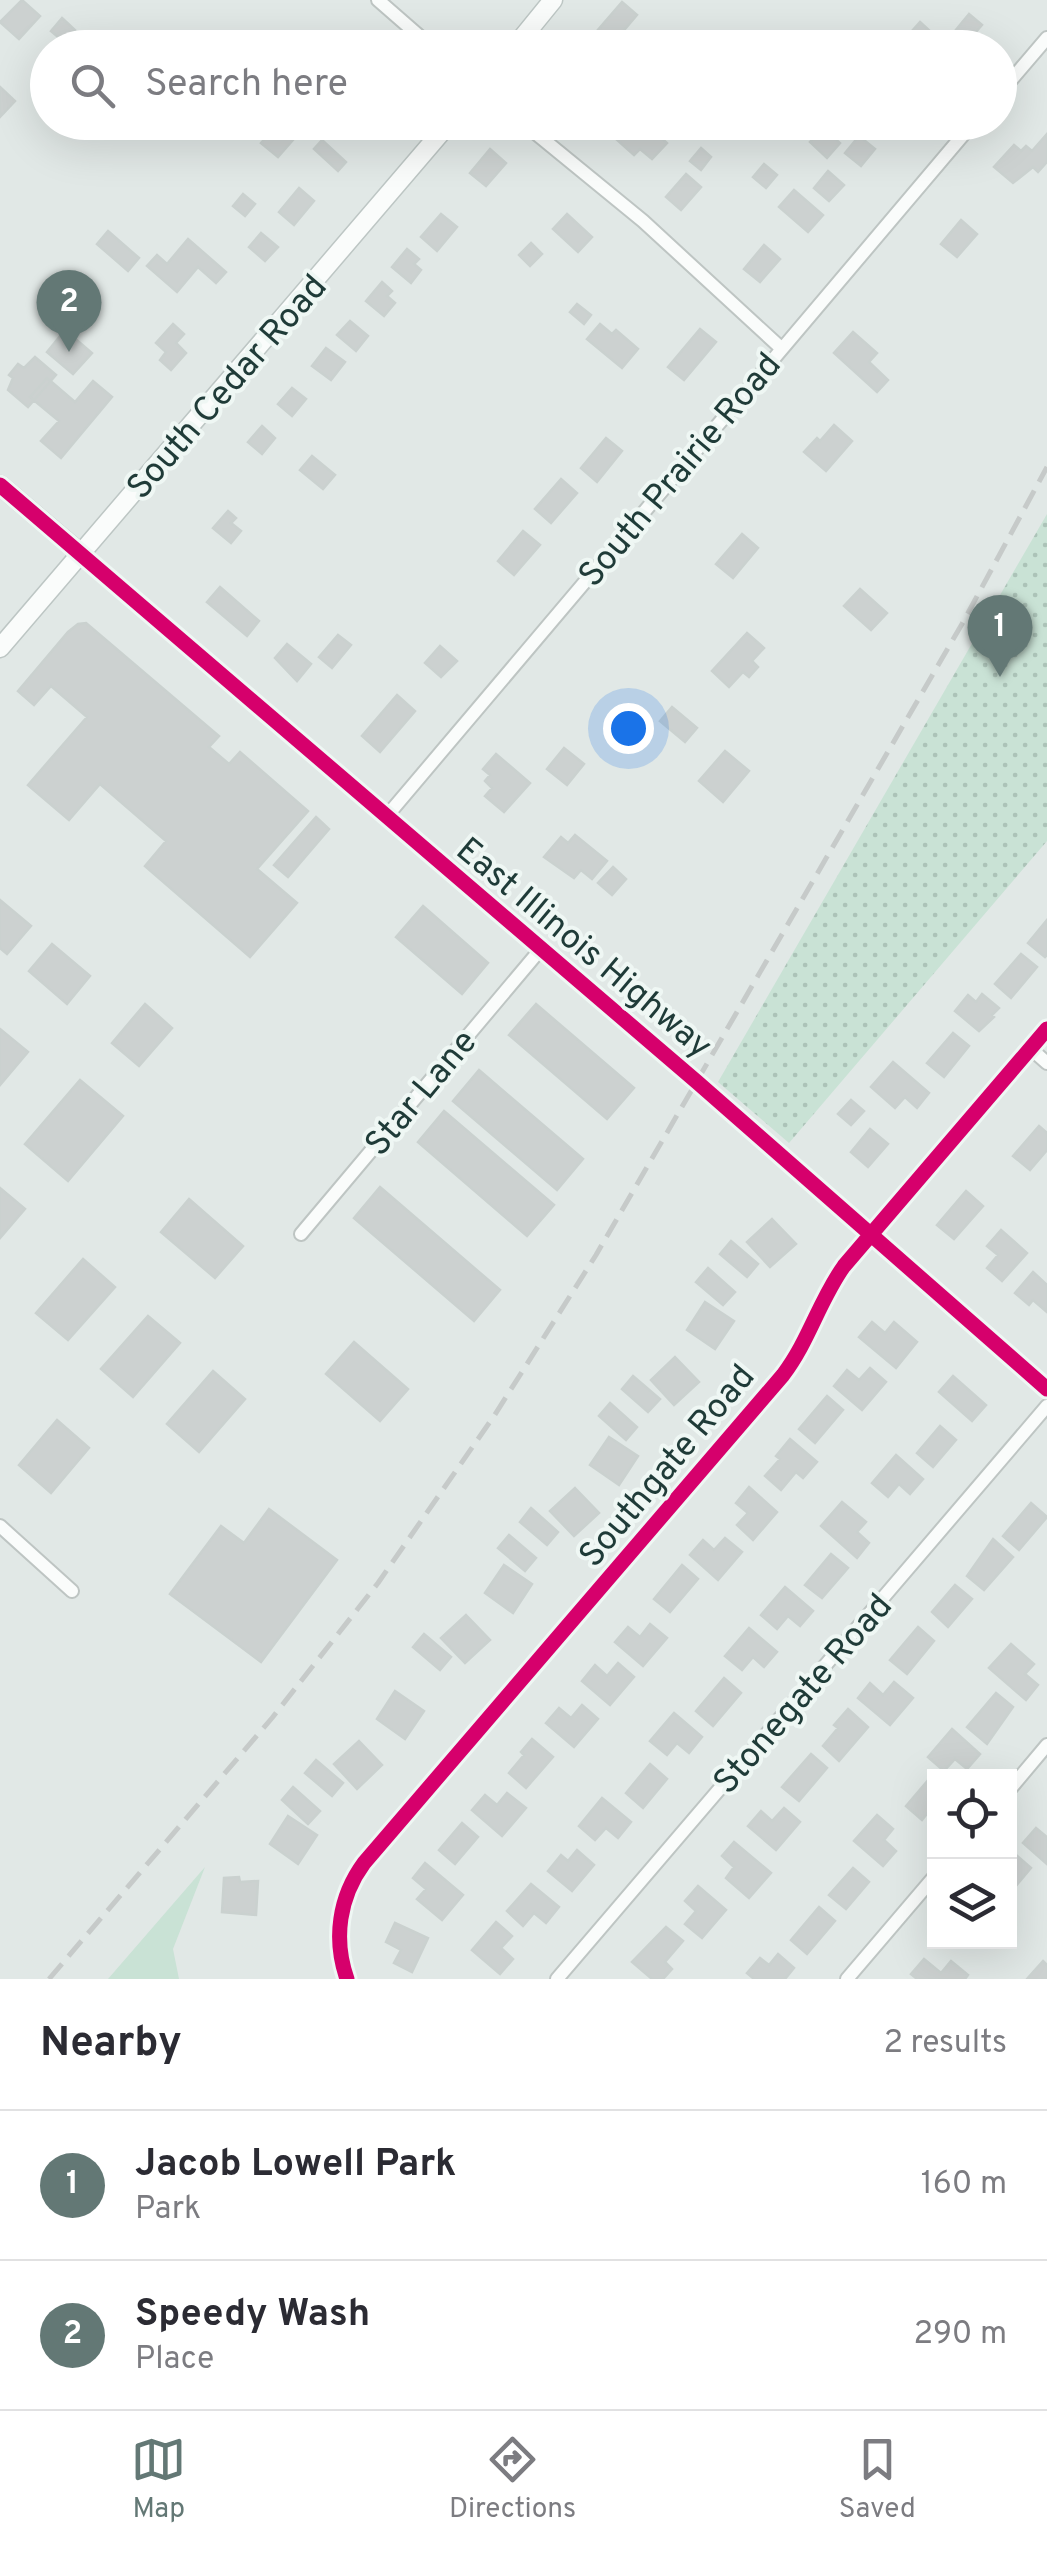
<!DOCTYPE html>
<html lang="en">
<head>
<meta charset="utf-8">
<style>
  :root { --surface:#fff; --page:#f7f7f7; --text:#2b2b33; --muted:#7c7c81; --line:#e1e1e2; --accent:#637875 }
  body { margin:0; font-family:Overpass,sans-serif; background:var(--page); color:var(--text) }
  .controls { position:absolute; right:30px; bottom:30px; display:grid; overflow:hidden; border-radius:0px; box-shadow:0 10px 40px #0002 }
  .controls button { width:90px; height:90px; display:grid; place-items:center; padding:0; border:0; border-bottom:2px solid var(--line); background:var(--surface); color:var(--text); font:50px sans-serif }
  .you { position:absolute; left:628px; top:728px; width:35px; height:35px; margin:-25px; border:8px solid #fff; border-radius:50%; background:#1a73e8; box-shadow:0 0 0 15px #1a73e833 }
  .badge { display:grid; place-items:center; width:65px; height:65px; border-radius:50%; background:var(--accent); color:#fff; font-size:32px; font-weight:700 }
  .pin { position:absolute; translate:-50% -82px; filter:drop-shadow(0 2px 5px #0008) }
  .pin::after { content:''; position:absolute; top:52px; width:35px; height:30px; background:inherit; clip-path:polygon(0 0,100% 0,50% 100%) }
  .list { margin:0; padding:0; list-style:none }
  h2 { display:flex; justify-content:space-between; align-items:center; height:130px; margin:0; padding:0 40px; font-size:42px }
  h2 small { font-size:32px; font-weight:400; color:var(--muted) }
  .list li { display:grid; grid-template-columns:65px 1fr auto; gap:30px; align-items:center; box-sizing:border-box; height:150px; padding:0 40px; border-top:2px solid var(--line) }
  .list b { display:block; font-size:38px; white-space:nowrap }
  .list p { margin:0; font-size:32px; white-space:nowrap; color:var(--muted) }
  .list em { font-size:32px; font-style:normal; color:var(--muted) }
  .icon { flex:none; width:55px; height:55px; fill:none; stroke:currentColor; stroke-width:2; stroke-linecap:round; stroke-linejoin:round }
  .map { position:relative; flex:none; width:1047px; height:1979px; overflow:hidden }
  .search { position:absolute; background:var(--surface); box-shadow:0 10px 40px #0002; left:30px; right:30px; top:30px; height:110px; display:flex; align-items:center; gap:25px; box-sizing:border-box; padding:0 35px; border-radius:55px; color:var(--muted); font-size:38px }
  .sheet { height:430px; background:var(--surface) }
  nav { display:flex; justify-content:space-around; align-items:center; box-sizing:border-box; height:140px; border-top:2px solid var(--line); background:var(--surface); font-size:28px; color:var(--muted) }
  nav a { display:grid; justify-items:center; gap:5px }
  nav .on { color:var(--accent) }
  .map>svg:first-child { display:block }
  .grass { fill:#c9e2d5 }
  .park { fill:url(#park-dots) }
  .building { fill:#ccd1d0; stroke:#cad1cf; stroke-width:2.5 }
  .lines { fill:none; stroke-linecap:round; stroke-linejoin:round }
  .street-casing { stroke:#bec5c3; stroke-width:16 }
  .secondary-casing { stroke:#bdc6c4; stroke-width:21 }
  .street { stroke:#fafcfb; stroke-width:12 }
  .secondary { stroke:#fafcfb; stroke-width:18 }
  .rail { stroke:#c6cac9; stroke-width:5; stroke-dasharray:20 10; stroke-linecap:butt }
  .cycleway-casing { stroke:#eff7f4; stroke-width:21 }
  .cycleway { stroke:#d6006c; stroke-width:15 }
  .labels { text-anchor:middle; stroke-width:8; stroke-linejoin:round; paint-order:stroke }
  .street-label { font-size:35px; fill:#1f3b38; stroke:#eff7f4 }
</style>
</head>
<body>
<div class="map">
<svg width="1047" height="1979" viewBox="0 0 1047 1979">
  <defs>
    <pattern id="park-dots" width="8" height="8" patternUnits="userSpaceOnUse" patternTransform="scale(2.5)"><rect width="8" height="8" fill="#c9e2d5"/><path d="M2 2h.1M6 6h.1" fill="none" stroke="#acc3b8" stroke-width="1.8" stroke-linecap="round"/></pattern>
  </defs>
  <rect width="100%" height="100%" fill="#e1e8e6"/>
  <path class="grass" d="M205,1867l-32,82 6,30h-71z"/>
  <path class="park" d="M1047,514v327l-258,302 -71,-61z"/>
  <path class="building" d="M22,0l18,16 -21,23 -19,-17z
    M622,2l15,13 -28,33h-7l-11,-10z
    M969,14l13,11 -14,16 -13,-10z
    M62,18l13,12 -11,12 -13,-11z
    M920,22l22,20 -5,6h-25l-8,-8z
    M0,87l15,14 -15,16z
    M615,122h19l7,7 5,-5 21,19 -15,16 -12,-10 -6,6 -27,-24z
    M276,126l17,14 -15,17 -17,-14z
    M823,128l17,15 -13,15 -17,-16z
    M1047,134v28l-9,10 -5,-5 -20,16 -19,-16 20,-22 7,6 5,-5 6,5z
    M859,136l16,13 -14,17 -16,-13z
    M322,140l24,22 -8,9 -24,-22z
    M701,148l10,9 -10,13 -11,-9z
    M490,149l16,14 -20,23 -16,-13z
    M764,164l13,11 -11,13 -13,-11z
    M828,171l16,14 -15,16 -15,-13z
    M686,174l15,13 -20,23 -15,-13z
    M299,188l15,13 -20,24 -15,-13z
    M794,190l29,25 -15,17 -29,-25z
    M243,194l12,10 -10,12 -12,-10z
    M441,214l16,13 -20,24 -16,-14z
    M567,214l25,23 -14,15 -25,-23z
    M961,220l16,14 -20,23 -16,-13z
    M108,231l31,27 -11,13 -31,-27z
    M261,233l17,14 -13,14 -16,-14z
    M188,239l38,33 -10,11 -18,-16 -21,25 -30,-26 10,-11 10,9z
    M531,243l11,11 -12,12 -11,-11z
    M764,245l16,14 -20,23 -16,-13z
    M407,249l12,10 -5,5 7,6 -10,13 -19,-16z
    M382,282l10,9 -5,5 8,7 -11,13 -18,-15z
    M577,304l14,11 -7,9 -14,-12z
    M350,321l18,15 -12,15 -19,-16z
    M173,324l11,10 -8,9 10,10 -15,17 -11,-10 6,-8 -10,-9z
    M600,324l12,10 4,-4 22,19 -16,19 -35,-29z
    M700,329l16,13 -32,38 -16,-13z
    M65,330l27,23 -19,21 -26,-22z
    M853,332l24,21 -8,9 19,18 -11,12 -43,-39z
    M326,348l19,14 -14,18 -19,-14z
    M35,357l21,18 -28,32 -20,-17 5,-12 -4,-3 9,-11 6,4z
    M47,378l28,24 18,-21 19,16 -51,61 -20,-17 18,-20 -29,-24z
    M292,388l14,11 -14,17 -14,-12z
    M834,425l18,16 -26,30 -22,-19 13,-14 3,3z
    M262,426l13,12 -13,16 -14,-12z
    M606,438l16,13 -25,31 -16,-14z
    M312,456l23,19 -12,14 -23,-19z
    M561,479l16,14 -26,30 -16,-14z
    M228,511l8,7 -5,5 10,8 -10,12 -18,-15z
    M523,531l17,14 -26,30 -16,-14z
    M742,534l16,14 -25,30 -17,-14z
    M220,587l39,34 -12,15 -40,-34z
    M860,589l27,24 -16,17 -27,-24z
    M86,623l133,113 -10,11 20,17 11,-12 68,59 -51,58 40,34 -47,54 -105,-91 21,-25 -66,-57 -31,36 -41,-35 59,-68 -36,-31 -17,19 -16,-14 50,-59 10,-8z
    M747,633l17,15 -12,13 6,6 -9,10 -6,-5 -14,15 -17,-16z
    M338,635l13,10 -19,23 -13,-11z
    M287,644l24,20 -14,17 -22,-23z
    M440,646l17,15 -16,16 -16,-14z
    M397,695l18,16 -35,41 -18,-16z
    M672,707l25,21 -12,14 -25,-21z
    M564,748l20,16 -17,21 -20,-16z
    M725,751l24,20 -26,31 -24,-21z
    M496,754l34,29 -26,29 -19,-16 7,-8 -7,-7 5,-6 -7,-6z
    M316,817l13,12 -41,48 -14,-12z
    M575,835l32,26 -15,18 -11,-9 -7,8 -30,-21 17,-20 7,6z
    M613,867l13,12 -14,16 -14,-12z
    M0,900l31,26 -24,28 -7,-6z
    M423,906l65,57 -26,31 -66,-57z
    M1047,920v35l-2,2 -17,-14z
    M52,944l38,32 -23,28 -38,-33z
    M1021,954l16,13 -26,31 -16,-14z
    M982,994l17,14 -7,7 2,2 -15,14 -24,-20 13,-16 8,7z
    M145,1004l27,24 -33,38 -27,-23z
    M536,1004l98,84 -27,31 -98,-84z
    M0,1029l28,23 -28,33z
    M953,1033l16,13 -25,31 -17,-14z
    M893,1062l36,31 -12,15 -12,-11 -10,11 -24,-21z
    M479,1070l104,89 -26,31 -104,-89z
    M80,1080l43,36 -55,65 -43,-37z
    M851,1100l13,11 -13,14 -13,-11z
    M444,1111l110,94 -27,31 -109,-94z
    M1039,1126l8,7v17l-17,20 -17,-14z
    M870,1129l18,15 -20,23 -17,-15z
    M380,1187l120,103 -26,31 -120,-103z
    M0,1188l25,21 -25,29z
    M966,1191l17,15 -29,33 -17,-14z
    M189,1199l54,47 -28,32 -54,-46z
    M772,1219l24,25 -26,23 -23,-25z
    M1001,1230l26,23 -25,28 -15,-13 11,-13 -11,-9z
    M731,1241l27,23 -11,13 -27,-23z
    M83,1259l32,28 -47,53 -32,-27z
    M708,1268l27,24 -12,13 -27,-23z
    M1033,1272l14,13v27l-14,-12 -4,5 -14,-12z
    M705,1302l29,19 -19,28 -28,-19z
    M148,1316l32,27 -47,54 -32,-28z
    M872,1322l13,11 9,-11 23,20 -21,26 -37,-31z
    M354,1342l54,47 -28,32 -54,-47z
    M675,1357l24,25 -25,23 -23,-25z
    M870,1368l16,14 -24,28 -28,-24 13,-16 12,10z
    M213,1371l32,28 -46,53 -32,-28z
    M633,1376l27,23 -12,13 -26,-23z
    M953,1376l33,29 -14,16 -33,-29z
    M827,1396l16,14 -28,33 -16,-14z
    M610,1403l27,24 -11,13 -27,-24z
    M57,1420l32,28 -38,45 -32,-28z
    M940,1426l16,14 -23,27 -16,-14z
    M609,1437l29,19 -19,29 -29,-20z
    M790,1439l27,23 -14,16 -7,-6 -15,18 -16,-14 15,-17 -4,-3z
    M896,1455l27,24 -13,15 -11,-10 -11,13 -16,-14z
    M749,1487l28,25 -24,28 -16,-15 11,-12 -12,-10z
    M575,1488l24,25 -25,23 -24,-25z
    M842,1502l24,20 -9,10 12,11 -12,15 -36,-32z
    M1031,1503l16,14 -28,33 -16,-14z
    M531,1508l27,24 -11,13 -27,-23z
    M269,1509l68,51 -76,102 -91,-68 51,-68 23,17z
    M509,1535l27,23 -11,13 -27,-23z
    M725,1538l17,14 -24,28 -28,-25 13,-15 11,10z
    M993,1539l20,18 -29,33 -17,-14z
    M831,1554l17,14 -26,30 -17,-13z
    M504,1565l28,19 -19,29 -28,-20z
    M682,1565l16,14 -28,33 -16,-13z
    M955,1585l17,14 -24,28 -16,-15z
    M785,1587l28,24 -13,15 -12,-10 -11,13 -16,-14z
    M466,1615l24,25 -25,23 -24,-25z
    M650,1624l17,14 -24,28 -28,-24 13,-15 12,10z
    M918,1627l16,14 -27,33 -17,-14z
    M749,1628l28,24 -13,15 -11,-10 -11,13 -17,-14z
    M424,1634l27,23 -11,13 -27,-23z
    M1011,1644l23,20 -9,10 13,11 -12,15 -37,-32z
    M618,1663l16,14 -24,28 -28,-24 13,-16 12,11z
    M724,1678l17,15 -28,33 -17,-15z
    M894,1682l19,16 -23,27 -32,-27 12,-15 13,12z
    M395,1691l29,20 -19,28 -28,-20z
    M996,1693l17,14 -26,37 -20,-17z
    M582,1705l16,14 -24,28 -28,-24 13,-15 12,10z
    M848,1709l20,18 -29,34 -16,-15 15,-18 -4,-3z
    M674,1713l28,24 -13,16 -12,-10 -10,12 -17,-14z
    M952,1729l28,25 -13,15 -12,-10 -11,12 -16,-14z
    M532,1739l21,18 -27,31 -17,-15 15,-18 -3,-3z
    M359,1741l23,24 -25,24 -23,-25z
    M811,1754l16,14 -28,33 -17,-14z
    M316,1760l27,23 -11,13 -27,-23z
    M650,1764l17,15 -24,29 -17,-15z
    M929,1779l5,5v21l-12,15 -16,-14z
    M293,1787l27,24 -12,13 -26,-24z
    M507,1793l19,15 -24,28 -30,-26 13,-15 12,10z
    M602,1798l29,24 -13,16 -12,-10 -11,12 -16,-14z
    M784,1808l16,14 -24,28 -28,-24 13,-15 11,10z
    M877,1815l16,14 -9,11 12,11 -13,15 -29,-25z
    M288,1816l29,19 -19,29 -28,-20z
    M462,1823l16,14 -23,27 -16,-14z
    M1036,1828l11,9v27l-24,-21z
    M734,1842l37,31 -22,25 -23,-20 8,-11 -12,-11z
    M577,1850l17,15 -22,26 -24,-20 13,-16 7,6z
    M1015,1854l16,14 -21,25v-33z
    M425,1863l38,32 -21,25 -25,-21 9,-10 -13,-11z
    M853,1868l16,14 -23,27 -17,-14z
    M239,1877l1,5 18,-1 -2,34 -34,-3 2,-34z
    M531,1884l28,23 -13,16 -12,-10 -11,13 -16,-15z
    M698,1886l28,24 -24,28 -17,-14 11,-13 -11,-10z
    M819,1907l16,14 -28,33 -16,-14z
    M496,1922l16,14 -11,12 12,11 -13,15 -28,-24z
    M395,1923l33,15 -16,34 -18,-9 7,-13 -15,-8z
    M666,1927l17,14 -18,21 7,7 -9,10h-11l-20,-17z
    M778,1954l16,14 -9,11h-31l-7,-6 13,-15 9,7z
    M924,1959l17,14 10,-12 17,14 -3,4h-48l-6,-5z
    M1043,1961l4,4v14h-20z"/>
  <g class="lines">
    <defs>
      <path id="street" d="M378,0l55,48
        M1000,93l47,-55
        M522,122l121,99 138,127
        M81,554l616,528 350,307
        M386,817l588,-695
        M1030,1048l17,15
        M301,1234l239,-284
        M0,1526l72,65
        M1010,1789l37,-44
        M347,1979c-14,-40 -8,-82 17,-116l419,-488c26,-34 36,-74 61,-109l203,-237
        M557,1979l490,-573
        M847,1979l87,-102"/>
      <path id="secondary" d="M514,48l39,-48
        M0,485l81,69
        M0,648l450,-526"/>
    </defs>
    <use href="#street" class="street-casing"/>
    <use href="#secondary" class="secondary-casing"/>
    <use href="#street" class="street"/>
    <use href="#secondary" class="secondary"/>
    <path class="rail" d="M49,1979l223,-261 106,-135 116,-167 102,-161 366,-631 85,-157"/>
    <defs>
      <path id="cycleway" d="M0,485l697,597 350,307
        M347,1979c-14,-40 -8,-82 17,-116l419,-488c26,-34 36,-74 61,-109l203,-237"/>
    </defs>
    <use href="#cycleway" class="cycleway-casing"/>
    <use href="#cycleway" class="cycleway"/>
  </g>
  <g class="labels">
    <g class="street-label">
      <text transform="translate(226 386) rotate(-49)" y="12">South Cedar Road</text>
      <text transform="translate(679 469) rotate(-50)" y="12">South Prairie Road</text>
      <text transform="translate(585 947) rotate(40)" y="12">East Illinois Highway</text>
      <text transform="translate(420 1092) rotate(-50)" y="12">Star Lane</text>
      <text transform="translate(666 1465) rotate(-50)" y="12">Southgate Road</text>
      <text transform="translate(802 1693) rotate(-49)" y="12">Stonegate Road</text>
    </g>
  </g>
</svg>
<div class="controls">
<button><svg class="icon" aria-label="locate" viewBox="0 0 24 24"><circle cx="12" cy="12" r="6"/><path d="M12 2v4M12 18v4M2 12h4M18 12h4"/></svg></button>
<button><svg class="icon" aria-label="layers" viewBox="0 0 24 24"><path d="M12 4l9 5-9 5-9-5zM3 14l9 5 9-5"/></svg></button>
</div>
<div class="you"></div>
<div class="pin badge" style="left:1000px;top:677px">1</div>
<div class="pin badge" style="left:69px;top:352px">2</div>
<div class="search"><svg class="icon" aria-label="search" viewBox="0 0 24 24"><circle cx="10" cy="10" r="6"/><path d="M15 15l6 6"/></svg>Search here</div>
</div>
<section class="sheet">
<h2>Nearby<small>2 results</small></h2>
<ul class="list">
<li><span class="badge">1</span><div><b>Jacob Lowell Park</b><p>Park</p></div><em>160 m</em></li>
<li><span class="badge">2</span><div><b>Speedy Wash</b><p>Place</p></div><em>290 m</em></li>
</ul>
</section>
<nav>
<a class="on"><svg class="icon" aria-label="map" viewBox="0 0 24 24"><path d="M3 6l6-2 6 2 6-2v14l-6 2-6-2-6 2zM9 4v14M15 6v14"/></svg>Map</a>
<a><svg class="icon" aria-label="directions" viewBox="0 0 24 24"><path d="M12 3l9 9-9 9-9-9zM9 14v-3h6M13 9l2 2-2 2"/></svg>Directions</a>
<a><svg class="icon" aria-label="saved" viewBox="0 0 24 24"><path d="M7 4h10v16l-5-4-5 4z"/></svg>Saved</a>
</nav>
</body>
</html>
